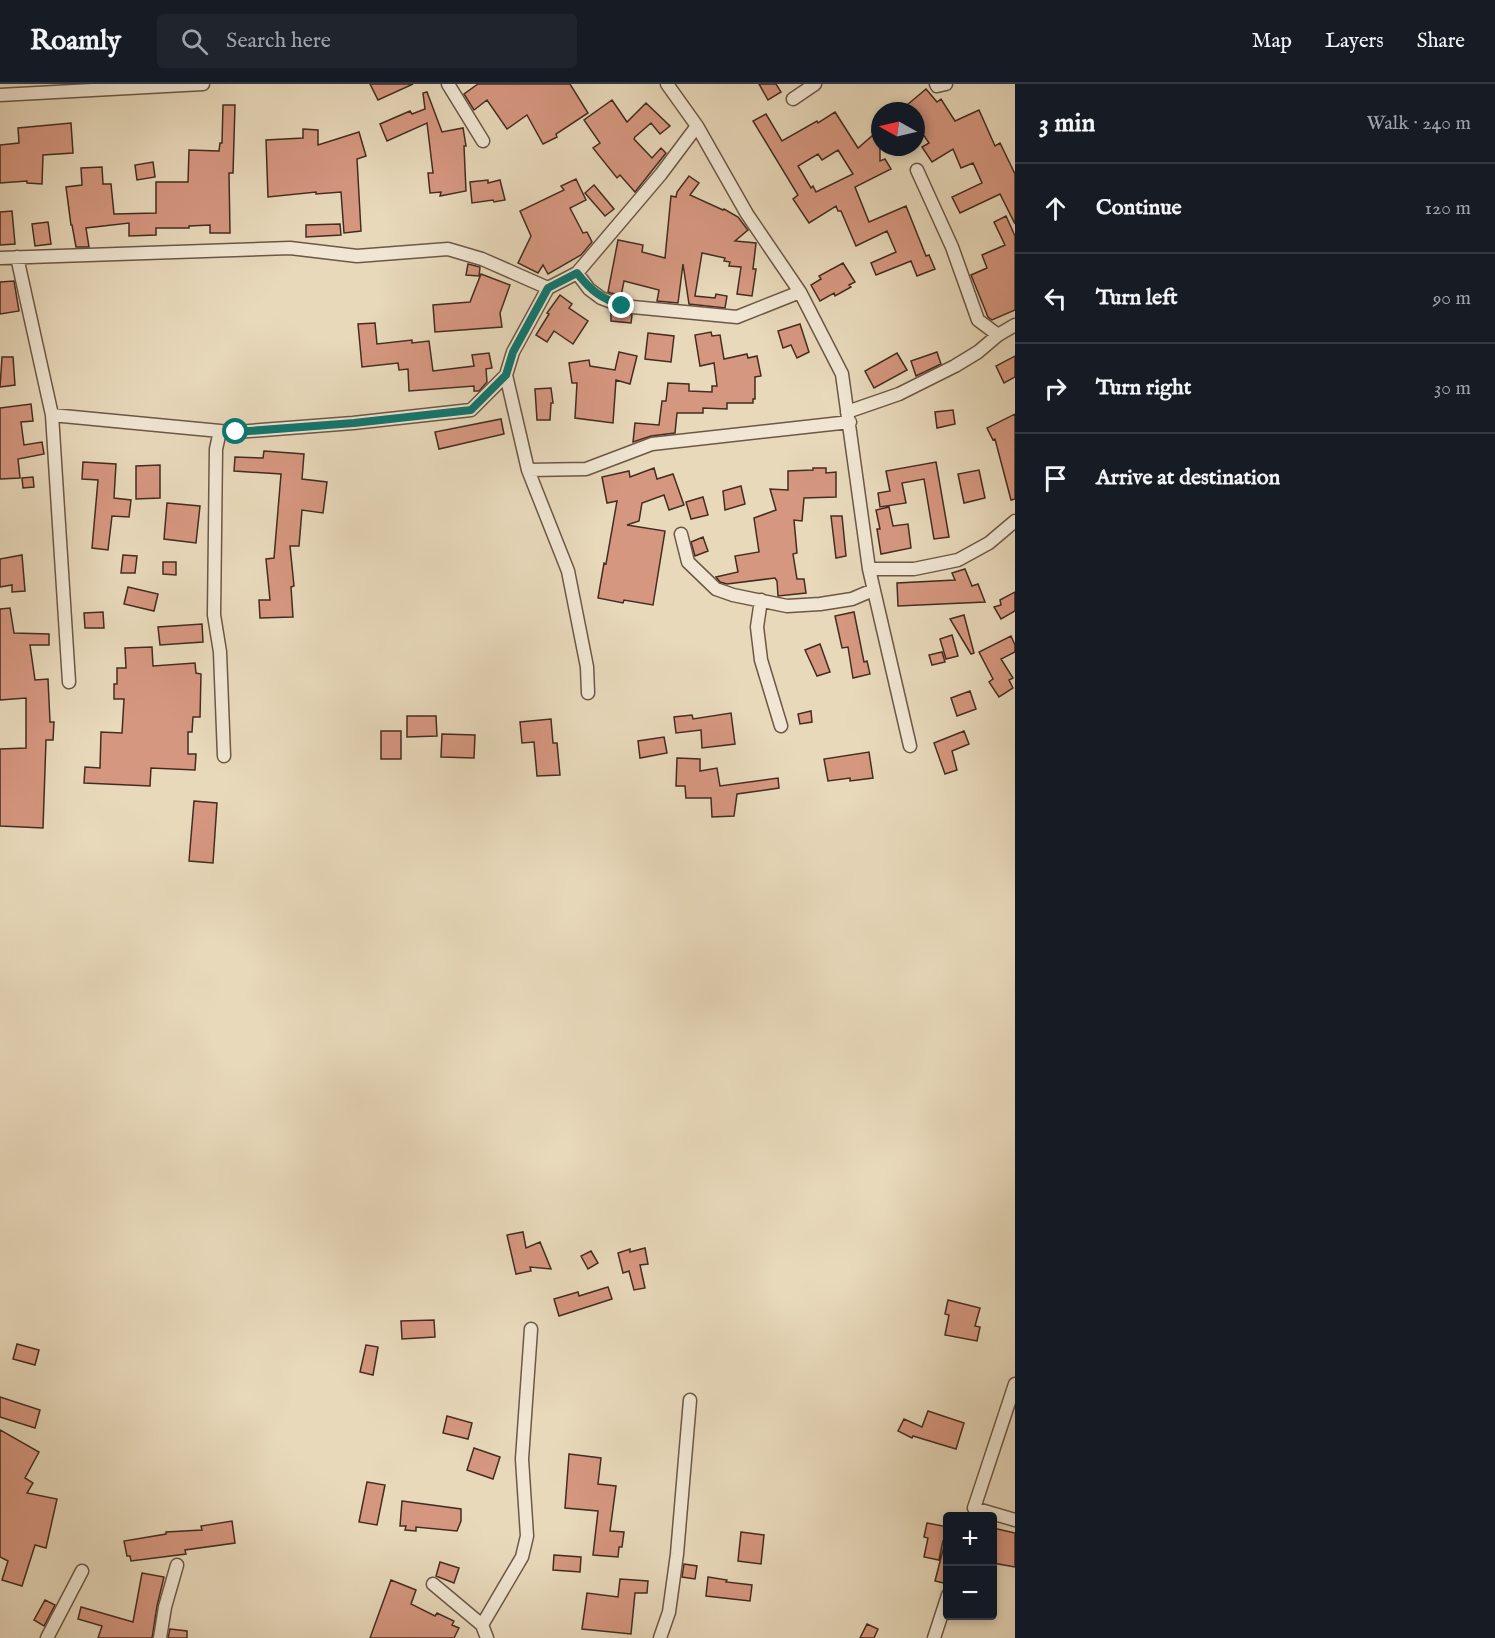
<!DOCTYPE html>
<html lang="en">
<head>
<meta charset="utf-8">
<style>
  :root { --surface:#171b24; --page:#20242c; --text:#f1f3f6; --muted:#9ea1a6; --line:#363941 }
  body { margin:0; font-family:"IM FELL English",serif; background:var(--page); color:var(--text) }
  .controls { position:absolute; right:18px; bottom:18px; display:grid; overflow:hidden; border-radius:6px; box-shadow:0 3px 9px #0003 }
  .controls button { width:54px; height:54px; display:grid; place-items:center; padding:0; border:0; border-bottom:2px solid var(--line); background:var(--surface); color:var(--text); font:30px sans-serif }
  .compass { position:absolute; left:871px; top:18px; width:54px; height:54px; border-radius:50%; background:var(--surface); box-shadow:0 3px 9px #0003; rotate:278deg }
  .stop { position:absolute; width:18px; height:18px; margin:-14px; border:4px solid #0f766e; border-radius:50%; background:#fff }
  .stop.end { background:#0f766e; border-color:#fff; box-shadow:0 2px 6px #0008 }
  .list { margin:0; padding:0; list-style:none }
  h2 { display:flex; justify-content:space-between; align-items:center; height:78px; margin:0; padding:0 24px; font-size:26px }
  h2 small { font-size:20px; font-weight:400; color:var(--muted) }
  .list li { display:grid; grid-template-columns:39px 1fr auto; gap:18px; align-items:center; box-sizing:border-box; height:90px; padding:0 24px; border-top:2px solid var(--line) }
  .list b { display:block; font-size:22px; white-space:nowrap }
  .list em { font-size:20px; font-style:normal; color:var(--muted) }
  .icon { flex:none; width:33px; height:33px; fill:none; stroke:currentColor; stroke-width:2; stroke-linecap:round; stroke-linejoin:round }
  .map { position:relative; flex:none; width:1015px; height:1554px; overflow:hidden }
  header { display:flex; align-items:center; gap:36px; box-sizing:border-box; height:84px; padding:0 30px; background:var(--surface); border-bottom:2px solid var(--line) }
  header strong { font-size:28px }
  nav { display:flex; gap:33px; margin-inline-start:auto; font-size:21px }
  .search { width:420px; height:54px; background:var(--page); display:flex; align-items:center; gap:15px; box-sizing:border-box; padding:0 21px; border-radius:6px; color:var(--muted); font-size:22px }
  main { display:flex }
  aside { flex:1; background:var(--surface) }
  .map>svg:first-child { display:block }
  .building { fill:#d69780; stroke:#442c1f; stroke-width:1.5; fill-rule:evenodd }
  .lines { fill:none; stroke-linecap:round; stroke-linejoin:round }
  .street-casing { stroke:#6d5746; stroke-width:15 }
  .street { stroke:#f0e6d3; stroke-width:12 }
  .route { stroke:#0f766e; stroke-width:8 }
</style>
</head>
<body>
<header>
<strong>Roamly</strong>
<div class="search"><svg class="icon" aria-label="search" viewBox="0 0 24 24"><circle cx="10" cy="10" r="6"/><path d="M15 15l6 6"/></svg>Search here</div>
<nav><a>Map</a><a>Layers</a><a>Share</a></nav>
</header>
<main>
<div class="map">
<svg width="1015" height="1554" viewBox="0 0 1015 1554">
  <rect width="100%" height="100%" fill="#e8d9bb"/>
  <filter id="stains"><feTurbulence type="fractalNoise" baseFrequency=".00333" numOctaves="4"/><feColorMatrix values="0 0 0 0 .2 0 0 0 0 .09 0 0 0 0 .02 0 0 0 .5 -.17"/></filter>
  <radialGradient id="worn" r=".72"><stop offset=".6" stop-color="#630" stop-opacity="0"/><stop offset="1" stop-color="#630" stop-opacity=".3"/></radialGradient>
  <path class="building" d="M370,0h43l-35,16z
    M478,0h92l18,29 -32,21 1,3 -14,7 -16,-29 -20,14 -20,-29 -13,10 -10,-16z
    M759,0h17l5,8 -13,8z
    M926,5l11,13 4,-3 14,22 24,-11 16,36 5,-3 15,31v50l-15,-30 -40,19 -8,-16 30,-14 -9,-20 -12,5 -8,-19 -21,13 -10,-15 7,-4 -13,-19v-13h-16z
    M427,8l15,40 21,-4 3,18h-2l2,45 -26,5 1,-4 -11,1 -2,-20h5l-6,-50 -40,18 -7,-17 30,-13 2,3 13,-5 -2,-16z
    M612,16l15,22 19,-19 24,23 -10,8 -9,-11 -16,14 -1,2 18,19 9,-10 5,5 -31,39 -15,-17 -3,3 -24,-30 7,-5 -16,-23z
    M223,21h12l-2,68h-4l1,60h-20v-8l-21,1v2h-33v7l-27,1v-13l-43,5 3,19h-13l-4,-22h-1l-5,-38 16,-2 -1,-17 21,-1 1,17h8l3,30 42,-1v-31h32l1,-32 30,1 1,-8h2z
    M835,28l23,36 22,-19v32l5,-2 6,10 -36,18 14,35 37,-16 20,50 3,-1 6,14 -18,7 -6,-15 -35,14 -5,-12 25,-11 -9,-21 -31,15 -15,-35h-3l-2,-5 -27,17 -16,-24 5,-4 -45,-74 13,-7 16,27 35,-20 1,2zM838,66l15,24 -37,18 -3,-6 -2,2 -13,-22 20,-12 4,6z
    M71,39l2,30 -30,2 -1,29 -15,-1v-2l-27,2v-38l19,-2 -1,-15z
    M303,45l15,1v15l41,-13 7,24 -9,3 4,72 -17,2 -3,-41 -25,2v-2l-48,5 -2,-57 37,-2z
    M153,78l2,15 -18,3 -2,-15z
    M689,92l10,7 -9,12 33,15 1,-1 14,8 9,12 1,1 -13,11 21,2 -3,26h3l-4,27 -15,-2 4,-27 -12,-1 1,-4 -6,-1 1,-3 -23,-5 -7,43 20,2 1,-4 11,2 -2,12 -36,-4 -6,-40 -5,39 -21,-2 2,-11 -35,-9 -3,15 -13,-4 10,-52 25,5 -1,7 23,6 6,-62 5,1 1,-5z
    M576,95l10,21 -16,8 13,25 4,-1 5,10 -11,13 -33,19 -5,-9 -5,8 -20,-10 13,-27 -11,-25 44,-21 -3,-4z
    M488,96v3l12,-3 5,20 -11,2 -1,-2 -21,3 -2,-21z
    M594,101l20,24 -9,7 -20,-23z
    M12,127l3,33 -15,1v-33z
    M1006,132l9,20v74l-23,10 -4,-3 -17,-42 16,-7 -5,-13 23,-10 -11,-23z
    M48,138l3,22 -16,2 -3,-22z
    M340,140l1,11 -35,2v-12z
    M843,179l12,19 -6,3 2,2 -16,9 -1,-3 -14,8 -9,-16 10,-6 -2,-3z
    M468,180l12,3 -1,9 -13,-1z
    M481,190l29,11 -10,28 2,14 -67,5 -2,-27 37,-3z
    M14,197l5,30 -19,3v-32z
    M560,211l12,9 -3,4 19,13 -15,23 -19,-13 -7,11 -11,-7 13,-21 -2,-1z
    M611,227l21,4 -1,8 -20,-2z
    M375,239l2,21 35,-4v3l17,-2 4,30 41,-5 -2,-11 17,-2 3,15 -6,1 1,13 -8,9h-5v-5l-65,5 -1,-22 -9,1 -1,-7 -36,4 -4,-43z
    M800,240l9,28 -12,6 -6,-13 -8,3 -5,-17z
    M711,248l1,4 8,-1 4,24 23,-5 1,4 9,-2 4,20 -6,1v22h-2v4h-26v6l-24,-1v5h-26l-2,20 -24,3 -18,6 2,-19 24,2 3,-24h4l2,-18 21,1v7l23,1v-6h5l-3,-23 -14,3 -5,-31z
    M648,249l26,3 -3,26 -26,-3z
    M619,268l18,4 -7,28 -14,-4 -3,43 -38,-5 2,-35h-5l-3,-20 20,-3 1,6 25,4z
    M937,268l4,12 -25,12 -5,-15z
    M897,269l10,17 -33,18 -9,-17z
    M1015,272v21l-11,6 -8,-17z
    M2,273h11l2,28 -15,2z
    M551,304l2,15h-2l-1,17h-13l-2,-31z
    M31,320l2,17 -12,1 3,23 18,-3 2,12 -26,5 2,19 -20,1v-71z
    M953,326l2,14 -18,4 -2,-16z
    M1015,330v85l-4,1 -16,-61 -2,1 -6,-12z
    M501,335l3,15 -65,15 -4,-17z
    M264,367l40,3 -2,25 25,3 -4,31 -21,-3 -3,36h-9l4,40 -3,1 2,30 -33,1 -1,-18h11l-4,-41 8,-1 7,-84 -47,-3 1,-14 28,1z
    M83,378l33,2 -2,34 17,2 -2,17 -17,-1 -4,34 -16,-2 6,-68 -16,-1z
    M936,378l13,75 -15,2 -10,-60 -22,4 4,20 -26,4 -2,-14 12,-2 -4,-20z
    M160,381v33l-24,1v-33z
    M654,384l3,11 16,-5 11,31 -15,5 -5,-15 -22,8 -3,18 -12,4 38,6 -12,74 -29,-5 -1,3 -25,-5 6,-35 2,1 11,-63 -10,2 -5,-26 27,-6 1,6z
    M813,384h13v5l10,-1v25l-32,1 -2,23 -8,-1 3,33 -4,1 4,25h7l2,14 -28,3 -1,-15 -2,-3 -48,6 -7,-2 -4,-5 22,-5 -3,-16 24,-4 -5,-34 22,-8 -6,-21 18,1v-19l25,-1z
    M979,386l6,28 -21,5 -6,-29z
    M33,393l1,10 -11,1 -1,-10z
    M741,402l4,18 -20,6 -2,-19z
    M703,413l5,18 -17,4 -5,-17z
    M167,419l33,3 -4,37 -32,-4z
    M889,423l4,19 15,-2 3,24 -30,6 -4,-25h3l-4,-19z
    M831,432h11l4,40 -10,2z
    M703,453l5,14 -13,5 -4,-14z
    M22,471l3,36 -13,1v-7l-12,2v-28z
    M123,471l14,1 -2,17h-14z
    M163,478h13v13l-13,-1z
    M965,485l7,17 6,-2 7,18 -87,4 -1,-23 58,-3 -3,-7z
    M128,503l30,7 -4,17 -30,-7z
    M1015,508v19l-14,8 -7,-12 7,-2 -1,-5z
    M10,524l4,25 35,1v11h-19l5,35 13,-1 2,43h4l-1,18h-7l-3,88 -43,-2v-77l26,-1v-50l-26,2v-91z
    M103,528l1,16h-19l-1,-15z
    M854,528l10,50 3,-1 3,13 -17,4 -5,-31 -6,1 -7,-32z
    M964,531l10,38 -3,1 -21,-35z
    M202,540l1,18 -43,3 -2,-18z
    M952,551l6,21 -12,3 -6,-20z
    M1011,552l4,9v7l-14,7 12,19 -4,2 4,8 -14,9 -10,-15 4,-3 -14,-27z
    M820,560l10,28 -13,4 -12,-26z
    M152,563l1,19 42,-3 1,10 5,1 -1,43h-7l-1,15h-4v22h8l-1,16 -44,-2 -1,18 -66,-3 1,-16 15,1 1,-36 21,1 2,-34h-10v-15h3v-16h9l-1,-20z
    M942,568l3,10 -13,3 -3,-10z
    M970,607l6,18 -19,7 -6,-18z
    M811,627l1,11 -12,2 -2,-10z
    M731,629l4,31 -33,4 -1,-18 -25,3 -2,-16 18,-2 1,4z
    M407,632h29l1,20 -30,1z
    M551,635l2,24h4l3,32 -23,1 -3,-34 -12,1 -2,-21z
    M381,647h20v28h-20z
    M964,647l5,13 -17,7 5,19 -12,4 -11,-31z
    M442,650l33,1 -1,23 -33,-1z
    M664,653l3,16 -27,5 -2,-17z
    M869,668l4,26 -23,3v-3l-22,3 -4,-22z
    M677,674l23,1v12l17,-3 3,18 58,-8 1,10 -42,6 -3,22 -22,1 -1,-19h-25l-1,-12h-9z
    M194,717l23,2 -4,60 -24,-2z
    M523,1148l3,16 14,-6 11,27 -21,-2 1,4 -15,3 -9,-39z
    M645,1164l3,16 -8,1 5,23 -11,2 -5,-19 -6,2 -5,-20 12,-4v3z
    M591,1167l7,12 -10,6 -7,-13z
    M608,1203l4,12 -53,17 -5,-17 24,-7 1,4z
    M948,1216l32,8 -5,18 5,1 -3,14 -32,-6 4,-20 -4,-1z
    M434,1236l1,17 -33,2 -1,-18z
    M17,1260l22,6 -4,15 -22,-6z
    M366,1261l12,2 -5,28 -13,-3z
    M0,1313l40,13 -5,18 -35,-11z
    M928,1327l36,12 -8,26 -43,-13 -1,2 -14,-7 6,-12 18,8z
    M447,1332l25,7 -4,16 -25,-6z
    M0,1346l39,22 -14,26 8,5 -6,10 30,6 -11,49 -11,-3 -13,41 -20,-6 6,-19 -8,-4z
    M474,1364l26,9 -7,22 -26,-9z
    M569,1370l32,4 -3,26 18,2 -6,45 14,1 -2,15h-3l-1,10 -25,-2 5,-44 -33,-3z
    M367,1398l18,3 -8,40 -18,-3z
    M402,1417l59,8v12l-4,10 -41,-4v4l-11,-1 1,-4h-6z
    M232,1437l3,22 -50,7 1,4 -55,7 -1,-5h-3l-3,-15 42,-7v-2l36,-2 -1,-4z
    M927,1439l21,4v15l-5,-1 -4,19 -15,-3 4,-19 -4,-1z
    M993,1444l22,5v34l-22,-4z
    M741,1448l23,3 -3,29 -23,-3z
    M944,1462h4v38l-13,-3z
    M554,1471l27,2 -1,15 -27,-2z
    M440,1478l19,6 -5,15 -18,-7z
    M684,1480l13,2 -2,13 -13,-2z
    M142,1489l22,4 -7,29 -5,32h-54l4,-12 -24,-7 3,-12 52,15z
    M708,1493l19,3 -1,2 26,3 -2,16 -44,-5z
    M620,1495l28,2 -1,12h-12l-4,41 -49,-5 5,-36 31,4z
    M391,1496l25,10 -5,14 24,12 2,-3 17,8 -2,4 7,3 -5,10h-84z
    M45,1516l10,5 -11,21 -10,-6z
    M867,1540l11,5 -4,9h-14z
    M170,1545l17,2v7h-19z"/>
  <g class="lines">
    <defs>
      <path id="street" d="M448,0l35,57
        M667,0l30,42 50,88 53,78 42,82 27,195 41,177
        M936,0l1,2 9,-2
        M0,11l203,-11
        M793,15l22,-15
        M917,86l35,77 26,73 20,15
        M17,173l35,158 17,267
        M0,174l290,-10 67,8 91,-7 34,10 66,29
        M577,189l12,16 12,9 21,8 115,11 63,-25
        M506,291l22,95 40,101 19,96 1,26
        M847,328l52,-18 56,-28 23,-14 20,-17 17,-10
        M52,331l168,16
        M528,386l58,-1 66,-25 198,-22
        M681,450l7,28 28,27 17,6 54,11 33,-2 32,-5 21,-9
        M869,485h45l44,-9 31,-17 26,-22
        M761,516l-4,27 4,33 20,66
        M224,672l-4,-104 -6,-37 2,-166 4,-18 16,1 117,-9 118,-13 35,-35 7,-23 35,-64 29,-15 84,-99 36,-48
        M1015,1300l-41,124 41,12
        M433,1500l49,41 5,13
        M482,1541l40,-68 5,-21 -5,-77 9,-130
        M47,1554l35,-67
        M160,1554l5,-31 12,-42
        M660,1554l9,-26 8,-58 13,-154
        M934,1554l14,-43"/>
    </defs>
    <use href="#street" class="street-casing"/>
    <use href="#street" class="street"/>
  </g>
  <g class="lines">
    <path class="route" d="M236,348l118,-9 117,-13 35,-35 7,-23 35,-64 29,-15c15,19 23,24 45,33"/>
  </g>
  <rect width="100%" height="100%" filter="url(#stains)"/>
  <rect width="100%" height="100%" fill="url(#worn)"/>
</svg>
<div class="controls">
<button>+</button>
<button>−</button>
</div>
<svg class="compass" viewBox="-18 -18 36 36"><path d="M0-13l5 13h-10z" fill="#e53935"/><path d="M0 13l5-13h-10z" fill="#9ea1a6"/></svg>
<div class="stop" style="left:236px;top:348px"></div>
<div class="stop end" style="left:622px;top:222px"></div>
</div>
<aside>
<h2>3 min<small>Walk · 240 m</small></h2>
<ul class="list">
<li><svg class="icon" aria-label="ahead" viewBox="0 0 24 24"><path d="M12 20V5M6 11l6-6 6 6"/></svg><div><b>Continue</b></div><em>120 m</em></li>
<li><svg class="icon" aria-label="left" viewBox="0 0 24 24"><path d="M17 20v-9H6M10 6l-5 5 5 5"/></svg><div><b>Turn left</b></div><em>90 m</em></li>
<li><svg class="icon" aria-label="right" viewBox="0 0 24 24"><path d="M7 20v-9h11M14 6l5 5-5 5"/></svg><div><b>Turn right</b></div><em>30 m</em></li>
<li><svg class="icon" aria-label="arrive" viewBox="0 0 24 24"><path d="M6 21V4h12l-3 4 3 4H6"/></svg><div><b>Arrive at destination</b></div></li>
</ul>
</aside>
</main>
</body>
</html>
